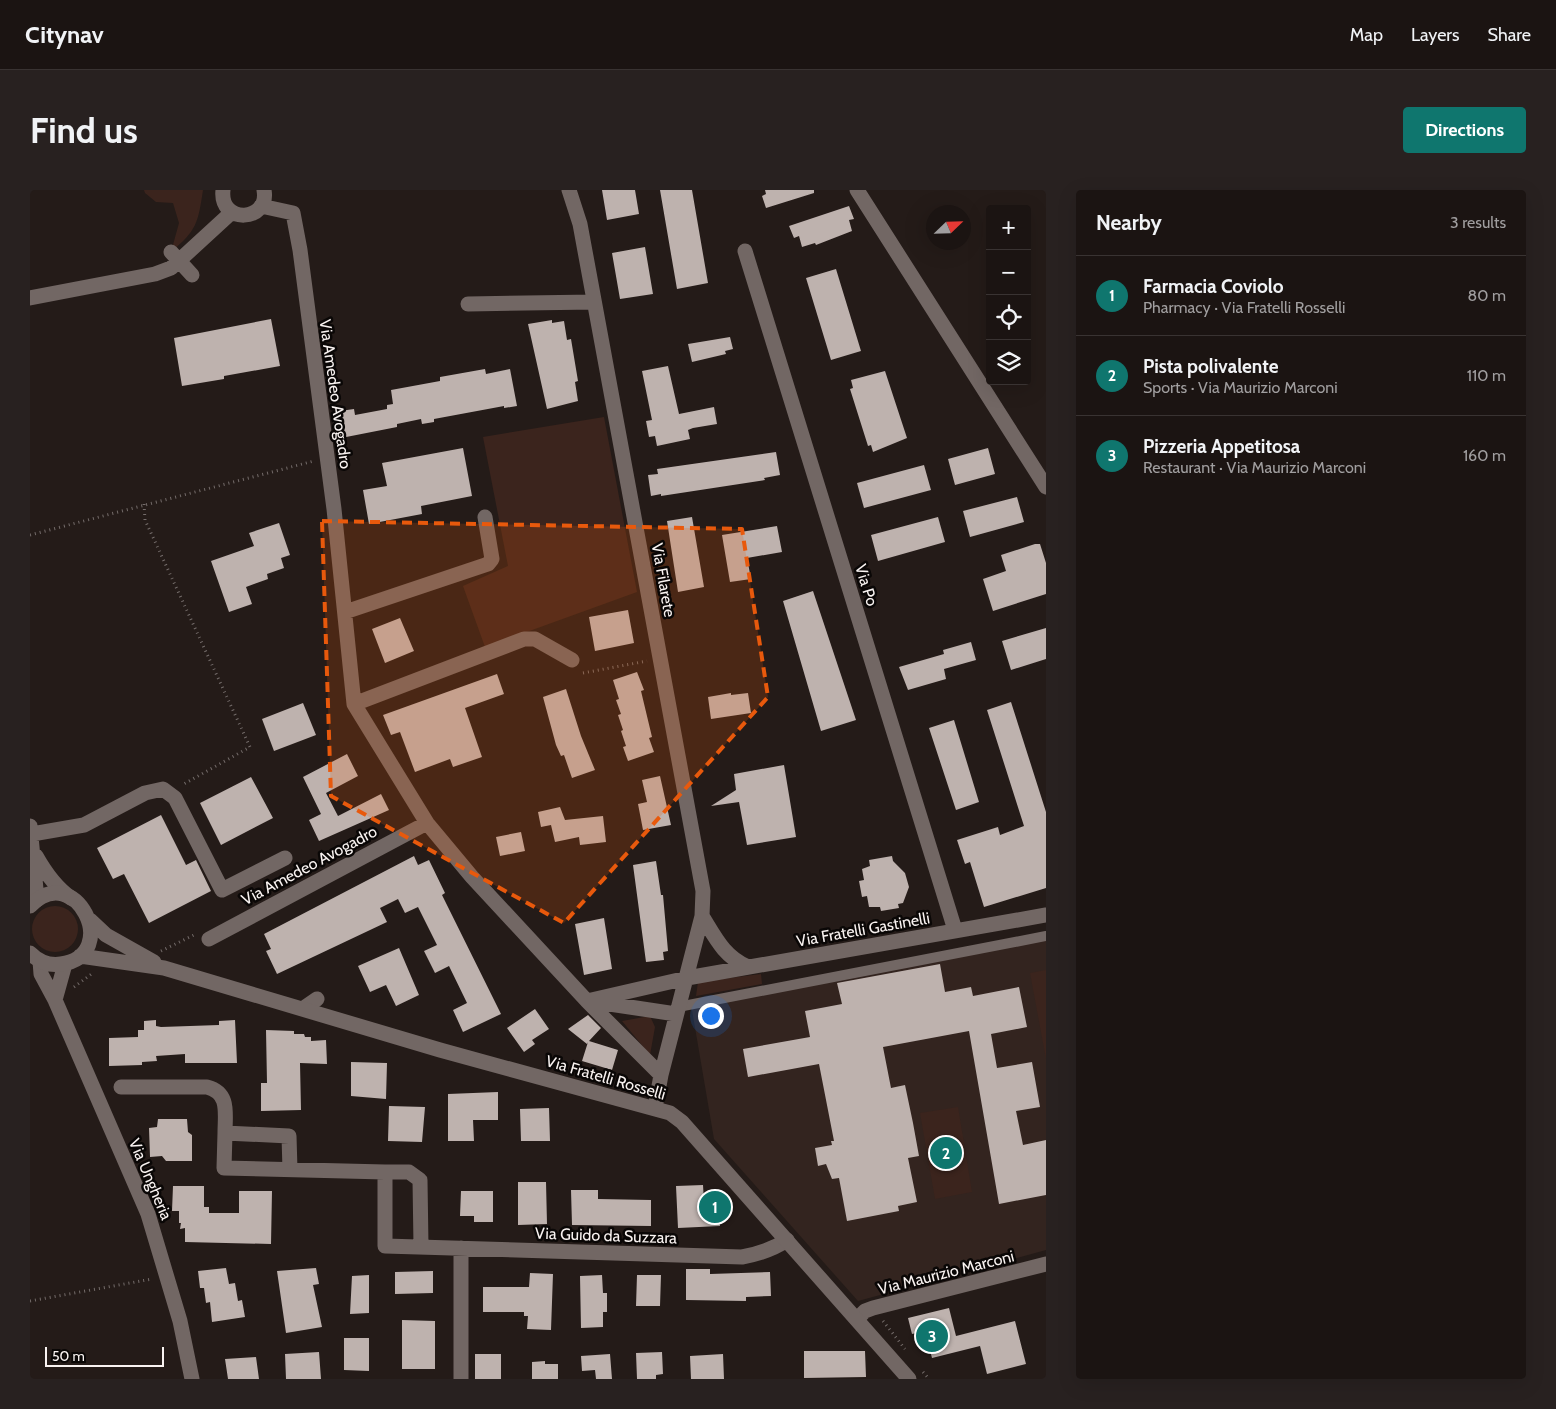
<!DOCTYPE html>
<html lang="en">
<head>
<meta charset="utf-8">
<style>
  :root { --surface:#1b1412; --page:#282120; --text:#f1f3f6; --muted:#a09e9f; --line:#393332; --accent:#0f766e }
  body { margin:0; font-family:Cabin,sans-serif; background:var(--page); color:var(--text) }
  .controls { position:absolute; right:15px; top:15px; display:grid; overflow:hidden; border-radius:5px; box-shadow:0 5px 20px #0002 }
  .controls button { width:45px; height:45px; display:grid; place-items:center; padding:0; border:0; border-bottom:1px solid var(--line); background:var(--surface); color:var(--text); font:25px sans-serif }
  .compass { position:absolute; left:896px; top:15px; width:45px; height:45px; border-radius:50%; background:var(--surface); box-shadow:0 5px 20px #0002; rotate:67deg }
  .scale { position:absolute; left:15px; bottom:12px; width:119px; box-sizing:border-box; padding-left:5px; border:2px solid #f9f3f1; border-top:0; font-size:14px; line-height:18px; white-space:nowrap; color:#f9f3f1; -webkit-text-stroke:4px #0a0706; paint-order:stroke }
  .you { position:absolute; left:680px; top:825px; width:18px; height:18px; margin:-12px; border:4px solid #fff; border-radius:50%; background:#1a73e8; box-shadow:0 0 0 8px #1a73e833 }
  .badge { display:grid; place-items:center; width:32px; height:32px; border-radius:50%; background:var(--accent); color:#fff; font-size:16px; font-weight:700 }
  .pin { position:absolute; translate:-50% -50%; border:2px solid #fff; box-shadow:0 1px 5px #0006 }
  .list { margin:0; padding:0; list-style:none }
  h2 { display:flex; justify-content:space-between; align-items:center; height:65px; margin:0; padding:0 20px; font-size:21px }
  h2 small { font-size:16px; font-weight:400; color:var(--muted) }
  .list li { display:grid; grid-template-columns:32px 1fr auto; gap:15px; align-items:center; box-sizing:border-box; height:80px; padding:0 20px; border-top:1px solid var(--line) }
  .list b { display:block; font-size:19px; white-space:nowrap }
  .list p { margin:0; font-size:16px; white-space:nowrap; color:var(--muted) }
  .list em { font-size:16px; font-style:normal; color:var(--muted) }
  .icon { flex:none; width:28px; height:28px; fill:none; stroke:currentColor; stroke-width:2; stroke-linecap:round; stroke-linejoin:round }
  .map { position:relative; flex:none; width:1016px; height:1189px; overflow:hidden; border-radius:5px }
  header { display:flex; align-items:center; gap:30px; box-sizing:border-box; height:70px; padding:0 25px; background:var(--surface); border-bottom:1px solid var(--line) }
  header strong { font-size:24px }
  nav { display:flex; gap:28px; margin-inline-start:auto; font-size:18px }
  .intro { display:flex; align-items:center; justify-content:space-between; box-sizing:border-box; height:120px; padding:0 30px }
  h1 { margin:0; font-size:35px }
  .button { padding:12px 22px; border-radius:5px; background:var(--accent); color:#fff; font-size:18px; font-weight:700 }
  main { display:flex; gap:30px; padding:0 30px }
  aside { flex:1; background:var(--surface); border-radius:5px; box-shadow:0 5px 20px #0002 }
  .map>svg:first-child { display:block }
  .built { fill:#33241f }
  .green { fill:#3b241d }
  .building { fill:#beb2ae }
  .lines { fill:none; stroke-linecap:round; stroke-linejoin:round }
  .path { stroke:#746c6a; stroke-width:3; stroke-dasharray:1 4; stroke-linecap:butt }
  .lane { stroke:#726764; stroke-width:10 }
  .street { stroke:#726764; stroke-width:15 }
  .secondary { stroke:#726764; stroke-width:15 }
  .marked { fill:#e8590c; fill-opacity:0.2; stroke:#e8590c; stroke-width:4; stroke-dasharray:10 6; stroke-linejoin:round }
  .labels { text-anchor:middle; stroke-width:5; stroke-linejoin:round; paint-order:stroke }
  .street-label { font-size:16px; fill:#f9f3f1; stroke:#0a0706 }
</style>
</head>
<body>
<header>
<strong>Citynav</strong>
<nav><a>Map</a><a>Layers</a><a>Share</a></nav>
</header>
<div class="intro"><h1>Find us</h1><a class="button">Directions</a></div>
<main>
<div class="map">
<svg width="1016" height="1189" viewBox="0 0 1016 1189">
  <rect width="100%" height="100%" fill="#241b18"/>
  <path class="built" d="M1016,746v314l-188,51 -144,-162 -23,-135z"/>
  <path class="green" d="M114,0h59c-5,33 -6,40 -32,62l8,-29 -6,-20 -17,-1 -11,-9z
    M574,227l33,175 -152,55 -22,-61 45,-20 -25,-129z
    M2 739a23 23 0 1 1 46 0a23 23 0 1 1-46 0Z
    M1016,780v89l-16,-86z
    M731,784l1,10 -66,12 2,-14z
    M620,826l5,11 -5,28 -28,-34z
    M928,917l14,85 -37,7 -15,-86z"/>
  <path class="building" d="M572,0h33l4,24 -32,6z
    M630,0h32l16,93 -31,6z
    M735,0h49v3l-48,15 -4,-12 4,-2z
    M819,16l5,13 -5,1 3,11 -36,14 -1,-2 -13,4 -3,-11 -5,2 -5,-12z
    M615,57l8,47 -33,5 -8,-46z
    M806,79l25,82 -30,9 -25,-82z
    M241,129l9,47 -56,10v3l-42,7 -8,-48z
    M522,130v3l12,-2 3,19 4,-1 7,42 -3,1 3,19 -31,8 -19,-85z
    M700,147l3,12 -8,2 1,3 -34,8 -4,-18z
    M638,176l11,48 35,-7 3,17 -24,4 -5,2 2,9 -33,7 -2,-10 -6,1 -3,-16 6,-1 -10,-49z
    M455,179l1,5 24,-5 7,37 -13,2v-2l-70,13v3l-12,2 -1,-5 -24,5v3l-61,12 -3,-21 8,-1 -1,-6 14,-2 1,6 32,-6v-4l6,-1 -2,-14 49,-9v-4z
    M855,181l22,67 -34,14 -2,-7 -3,1 -18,-57 3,-1 -2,-8z
    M433,258l9,48 -51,10 1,8 -53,10 -6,-34 24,-4 -5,-23z
    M958,258l7,26 -40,11 -7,-26z
    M746,262l4,23 -16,3 1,2 -104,16v-2l-10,2 -3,-21 10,-1 -1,-5z
    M894,275l7,25 -67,18 -7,-25z
    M987,307l7,25 -54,15 -7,-26z
    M662,327l12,70 -26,5 -11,-71z
    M908,327l7,25 -67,19 -7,-26z
    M249,333l11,32 -9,3 3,10 -17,6 1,5 -22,8 6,17 -23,8 -18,-51 43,-15 -5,-13z
    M747,336l5,26 -35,6 4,21 -21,3 -8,-47z
    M1005,354h5l6,19v31l-53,17 -10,-32 23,-8 -5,-16z
    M783,401l43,129 -35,11 -38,-130z
    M598,420l6,33 -39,8 -6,-34z
    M370,428l14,33 -29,12 -13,-34z
    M1016,438v31l-35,11 -9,-29z
    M941,452l5,18 -32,9 2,10 -38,11 -9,-23 45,-13 -1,-4z
    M607,482l7,18 -3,1 11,46 -3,1 5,14 -26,9 -5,-14 3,-1 -5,-15 2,-1 -5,-15 3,-1 -5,-14 3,-1 -6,-19z
    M467,484l7,20 -39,14 17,49 -29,10 -3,-8 -35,13 -15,-40 -9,3 -8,-20z
    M536,499l15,47 14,34 -23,8 -8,-23 -3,1 -5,-11 -13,-48z
    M701,503v2l17,-2 3,20 -40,6 -3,-22z
    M981,512l35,110v76l-62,19 -14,-45 -5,2 -8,-24 41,-13 2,8 24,-9 -37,-116z
    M273,513l13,32 -42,16 -12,-32z
    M924,530l25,82 -23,8 -27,-82z
    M317,564l11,22 -32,17 12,23 43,-22 8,16 -70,31 -10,-21 12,-6 -18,-37z
    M754,575l12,72 -49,8 -8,-43 -28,4 25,-16 -2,-16z
    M630,586l11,49 -28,5 -5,-26 9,-2 -5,-22z
    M221,587l22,41 -52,27 -21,-42z
    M530,617l5,13 38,-4 3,26 -26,3 -1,-8 -24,5 -4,-17 -10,2 -3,-15z
    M131,625l25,50 10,-5 15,31 -62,32 -25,-49 -11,5 -16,-31z
    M491,642l4,19 -25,5 -4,-19z
    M384,666l4,9 11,-5 16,33 -3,2 59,119 -38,18 -10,-22 14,-7 -18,-37 -14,7 -11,-22 13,-6 -19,-38 -13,6 -7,-14 -18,9 7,14 -110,52 -11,-23 5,-2 -7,-15z
    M862,666l1,5 12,12 4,14 -6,16 -5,1 1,4 -18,3 -1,-4h-11l-2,-11 -5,1 -3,-16 5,-1 -2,-11 8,-3 -1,-6z
    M626,671l5,34h2l5,56 -5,1 1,8 -18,2 -13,-97z
    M574,728l8,51 -28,6 -9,-51z
    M369,758l20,47 -23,11 -10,-21 -16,7 -12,-26z
    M910,774l5,28 26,-5 2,9 46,-9 8,40 -36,7 6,34 35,-6 8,45 -24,4 7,34 23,-5v55l-47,9 -30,-173 -86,16 8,41 14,-3 8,38 6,33 -11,2 9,44 -19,4 1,5 -52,10 -8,-43 -7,1 -6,-15 -8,2 -3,-18 17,-3 -1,-4h3l-15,-77 -71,13 -5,-28 67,-12 -5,-26 37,-7 -5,-21z
    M505,819l14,20 -17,11 3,4 -11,8 -17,-24z
    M558,825l13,13 -12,13 29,9 -6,20 -30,-9 6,-19 -1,2 -19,-15z
    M126,830v6l5,1 58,-2v-4l16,-1 2,43h-52v-9l-29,2 1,5 -15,1v3l-33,1v-28l29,-1v-7h6v-9z
    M236,840l28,1v3h10l1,3h6v4l15,-1 1,24 -27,-1 1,47 -40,1v-28h6z
    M321,872l36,1 -1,36 -35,-3z
    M468,902v28h-25l1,21h-26v-47z
    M359,916l36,1 -3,35 -34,-1z
    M519,918l1,33h-29l-1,-32z
    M128,929h29l1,13 4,3v26h-26l-4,-5 -12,1 -1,-29 8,-1z
    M488,992h28l1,42 -29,1z
    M673,995l1,16 15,-1 1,26 -42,2 -2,-42z
    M143,996h31v21h5v6h30v-22h33l-1,53 -86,-2v-14l-5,1 1,-6h-2v-12h-7z
    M541,1000h27v9l53,1v26l-79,-1z
    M431,1001h32v31h-19v-6h-14z
    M196,1078l3,16 6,-1 3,18 4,-1 3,17 -33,5 -2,-20 -4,1 -2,-15h-4l-2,-17z
    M286,1078l3,16 -6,1 9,42 -36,6 -9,-62z
    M656,1079h24v5l60,-2 1,24 -25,1v4l-60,-1z
    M403,1081v22l-38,1v-22z
    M500,1083l23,1 -2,56 -24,-1 1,-13h-4v-4h-41v-25h46z
    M339,1085v38l-19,1 2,-38z
    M572,1085l1,18h4v19h-4v15l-22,1 -1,-52z
    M607,1085h24l-1,31h-24z
    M919,1118l7,28 59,-15 11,43 -39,10 -7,-28 -48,12 -7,-27 -13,3 -4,-16z
    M372,1130l33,1v48h-33z
    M314,1148h25v33l-25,-1z
    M774,1161h61l1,26 -62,1z
    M289,1162l2,27h-35l-1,-25z
    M632,1162l1,22 -7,1v4h-19l-1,-26z
    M445,1164h26v25h-26z
    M580,1164l2,25h-16l-1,-9 -13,1 -1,-15z
    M693,1164l1,25h-33l-1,-23z
    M226,1167l3,22h-31l-3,-20z
    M515,1171v3h13v15h-26v-17z"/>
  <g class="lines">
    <path class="path" d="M114,314l1,16 105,227 -68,38
      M0,345l284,-74
      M553,483l64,-12
      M131,761l35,-17
      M44,797l19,-14
      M0,1111l122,-22
      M853,1131l22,28
      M893,1182l6,7"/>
    <path class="lane" d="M648,817l368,-71"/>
    <path class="street" d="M193,0c-4,35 47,32 41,0
      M539,0l11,34 123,667 -1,25 -41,159 -6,33
      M827,0l189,297
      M231,16l32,7 7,37 34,259 20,195 73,119 45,54 115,124 74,74
      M715,61l210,679
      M141,62l21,23
      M0,108l125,-24 16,-6 61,-56
      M438,114l126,-2
      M315,422l143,-48 4,-5 -7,-42
      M324,514l170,-65h11l37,21
      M0,636l7,74
      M2,644l52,-9 61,-32 18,-4 12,9 47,92 63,-32
      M6,666c9,16 19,31 35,42
      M672,726c13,21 22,41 46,51
      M179,749l218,-116
      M10,771l1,13 14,26 93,214 32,107 12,58
      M25,810l10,-36
      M557,811l100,-23 359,-63
      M566,812l80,12
      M274,818l13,-9
      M91,897h86c23,6 18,26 18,46
      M260,980l-1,-34 -64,-3 -1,35 161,4
      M391,1056l-1,-66 -11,-8h-24v74l357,11c17,-3 30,-7 45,-17
      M431,1058v131
      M827,1129l8,-8 8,-3 173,-44"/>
    <path class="secondary" d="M0,716c45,-47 93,49 31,58 -12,2 -23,-3 -31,-11
      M60,730l16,15 48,27
      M50,766l84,12 276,82 230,63 12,9 227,257"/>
  </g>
  <path class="marked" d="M292,331l420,8 26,168 -204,226 -233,-127z"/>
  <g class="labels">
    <g class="street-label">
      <text transform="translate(306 204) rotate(82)" y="6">Via Amedeo Avogadro</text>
      <text transform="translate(634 390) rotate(80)" y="6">Via Filarete</text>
      <text transform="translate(837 395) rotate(73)" y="6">Via Po</text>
      <text transform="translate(279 675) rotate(-28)" y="6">Via Amedeo Avogadro</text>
      <text transform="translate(833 739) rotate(-10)" y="6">Via Fratelli Gastinelli</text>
      <text transform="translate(576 887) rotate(16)" y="6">Via Fratelli Rosselli</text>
      <text transform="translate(121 989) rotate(67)" y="6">Via Ungheria</text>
      <text transform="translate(576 1045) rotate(2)" y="6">Via Guido da Suzzara</text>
      <text transform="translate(916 1082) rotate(-14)" y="6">Via Maurizio Marconi</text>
    </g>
  </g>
</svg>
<div class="controls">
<button>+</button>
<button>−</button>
<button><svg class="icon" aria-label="locate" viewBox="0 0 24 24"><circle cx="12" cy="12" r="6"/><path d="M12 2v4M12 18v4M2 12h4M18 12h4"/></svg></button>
<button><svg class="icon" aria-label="layers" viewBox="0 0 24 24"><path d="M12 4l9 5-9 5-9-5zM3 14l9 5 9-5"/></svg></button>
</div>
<svg class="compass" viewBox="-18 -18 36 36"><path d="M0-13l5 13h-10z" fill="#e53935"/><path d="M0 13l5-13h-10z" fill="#a09e9f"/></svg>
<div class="scale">50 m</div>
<div class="you"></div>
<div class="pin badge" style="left:685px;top:1017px">1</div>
<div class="pin badge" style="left:916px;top:963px">2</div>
<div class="pin badge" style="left:902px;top:1146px">3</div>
</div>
<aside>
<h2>Nearby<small>3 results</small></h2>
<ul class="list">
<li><span class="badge">1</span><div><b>Farmacia Coviolo</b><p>Pharmacy · Via Fratelli Rosselli</p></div><em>80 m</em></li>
<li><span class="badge">2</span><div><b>Pista polivalente</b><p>Sports · Via Maurizio Marconi</p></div><em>110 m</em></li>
<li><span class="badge">3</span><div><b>Pizzeria Appetitosa</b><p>Restaurant · Via Maurizio Marconi</p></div><em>160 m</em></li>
</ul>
</aside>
</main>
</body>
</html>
